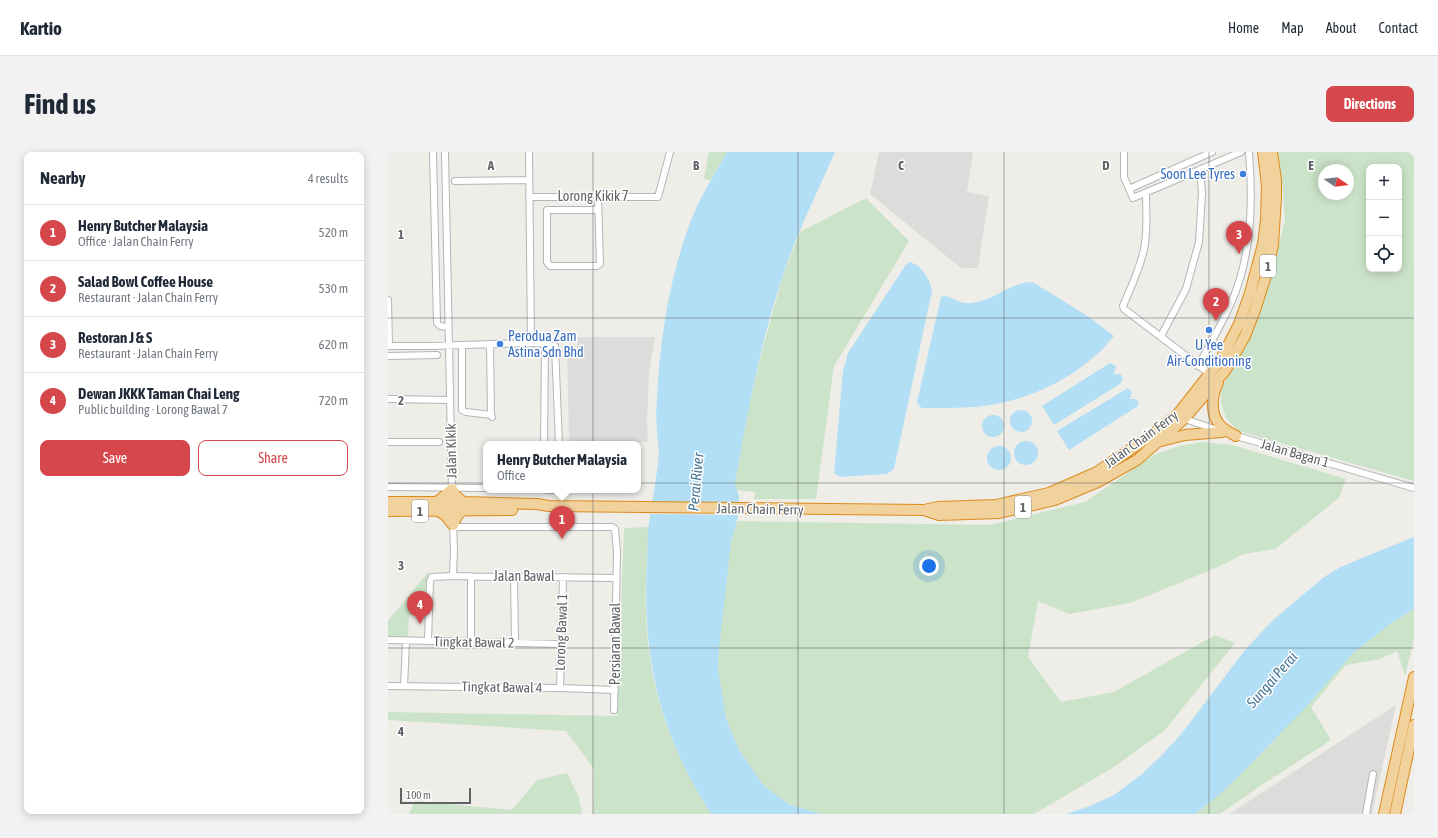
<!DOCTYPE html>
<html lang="en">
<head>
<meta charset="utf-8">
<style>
  :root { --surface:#fff; --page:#f2f2f3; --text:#1f2937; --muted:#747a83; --line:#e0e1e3; --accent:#d6474c }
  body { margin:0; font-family:"Asap Condensed",sans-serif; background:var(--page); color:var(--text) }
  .controls { position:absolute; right:12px; top:12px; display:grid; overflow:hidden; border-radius:8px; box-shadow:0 2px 10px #0003 }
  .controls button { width:36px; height:36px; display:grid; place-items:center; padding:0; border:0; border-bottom:1px solid var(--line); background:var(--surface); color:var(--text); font:20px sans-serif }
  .compass { position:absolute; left:930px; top:12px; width:36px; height:36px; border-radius:50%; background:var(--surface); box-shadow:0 2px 10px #0003; rotate:103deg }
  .scale { position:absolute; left:12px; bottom:10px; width:71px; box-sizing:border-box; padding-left:4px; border:2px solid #5f6366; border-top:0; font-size:11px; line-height:14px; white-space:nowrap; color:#5f6366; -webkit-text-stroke:3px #fff; paint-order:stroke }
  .you { position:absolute; left:541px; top:414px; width:14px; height:14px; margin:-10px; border:3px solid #fff; border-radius:50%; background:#1a73e8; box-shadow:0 0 0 6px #1a73e833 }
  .badge { display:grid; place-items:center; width:26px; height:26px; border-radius:50%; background:var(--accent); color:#fff; font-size:13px; font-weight:700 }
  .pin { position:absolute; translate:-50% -33px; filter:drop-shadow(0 1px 2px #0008) }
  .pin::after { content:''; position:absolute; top:21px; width:14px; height:12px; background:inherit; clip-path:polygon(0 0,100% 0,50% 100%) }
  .popup { position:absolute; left:95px; top:289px; width:158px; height:52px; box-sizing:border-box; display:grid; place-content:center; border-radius:8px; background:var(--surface); filter:drop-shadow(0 1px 3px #0005); font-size:13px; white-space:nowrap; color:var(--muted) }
  .popup b { font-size:15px; color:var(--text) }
  .popup::after { content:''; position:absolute; left:50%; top:100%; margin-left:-8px; border:8px solid transparent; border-top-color:var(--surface) }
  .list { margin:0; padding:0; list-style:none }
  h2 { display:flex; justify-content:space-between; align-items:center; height:52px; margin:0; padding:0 16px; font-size:17px }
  h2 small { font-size:13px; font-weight:400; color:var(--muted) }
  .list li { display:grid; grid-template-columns:26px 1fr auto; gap:12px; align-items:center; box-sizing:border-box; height:56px; padding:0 16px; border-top:1px solid var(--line) }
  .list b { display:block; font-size:15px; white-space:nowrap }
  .list p { margin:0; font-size:13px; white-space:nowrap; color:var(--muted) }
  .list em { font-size:13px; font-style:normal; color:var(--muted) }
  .actions { display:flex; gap:8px; padding:12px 16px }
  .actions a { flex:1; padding:9px 0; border:1px solid var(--accent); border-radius:8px; text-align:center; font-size:14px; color:var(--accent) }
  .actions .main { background:var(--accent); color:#fff }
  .icon { flex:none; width:22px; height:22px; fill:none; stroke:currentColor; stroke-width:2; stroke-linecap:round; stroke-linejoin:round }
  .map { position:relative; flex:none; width:1026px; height:662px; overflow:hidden; border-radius:8px }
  header { display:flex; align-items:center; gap:24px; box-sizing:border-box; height:56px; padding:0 20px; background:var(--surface); border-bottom:1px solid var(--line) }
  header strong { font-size:19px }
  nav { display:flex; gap:22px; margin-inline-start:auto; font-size:14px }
  .intro { display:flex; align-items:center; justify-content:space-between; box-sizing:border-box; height:96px; padding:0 24px }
  h1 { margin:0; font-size:28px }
  .button { padding:10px 18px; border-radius:8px; background:var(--accent); color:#fff; font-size:14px; font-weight:700 }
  main { display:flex; gap:24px; padding:0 24px }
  aside { flex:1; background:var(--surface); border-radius:8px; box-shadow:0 2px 10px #0003 }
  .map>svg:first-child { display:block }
  .industrial { fill:#dedcda }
  .green { fill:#cbe3c8; fill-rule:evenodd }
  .water { fill:#b2dff5 }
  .pier { fill:#efede8 }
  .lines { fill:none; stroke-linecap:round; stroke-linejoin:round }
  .minor-casing { stroke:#b3b5b8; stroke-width:8 }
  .highway-casing { stroke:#dc8b1b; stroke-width:12 }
  .minor { stroke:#fff; stroke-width:6 }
  .highway { stroke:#f1d29d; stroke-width:10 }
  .grid { fill:none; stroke:#5f6366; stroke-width:1; stroke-opacity:0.55 }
  .shop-dot { fill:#3f7fe0; stroke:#fff; stroke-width:1.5 }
  .labels { text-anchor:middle; stroke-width:3; stroke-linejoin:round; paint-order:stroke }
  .shield { fill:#fff; stroke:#8f9294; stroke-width:1 }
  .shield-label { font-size:13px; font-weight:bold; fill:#5f6366 }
  .shop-label { font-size:14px; fill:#366cbe; stroke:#fff; text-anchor:end }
  .street-label { font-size:14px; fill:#5f6366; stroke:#fff }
  .water-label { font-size:15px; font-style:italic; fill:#487796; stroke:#fff }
  .grid-label { font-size:13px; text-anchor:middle; font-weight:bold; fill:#5f6366; stroke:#fff; stroke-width:3; stroke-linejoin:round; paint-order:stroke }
</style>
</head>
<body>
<header>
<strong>Kartio</strong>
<nav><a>Home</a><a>Map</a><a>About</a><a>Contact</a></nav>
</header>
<div class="intro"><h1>Find us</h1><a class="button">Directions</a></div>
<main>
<aside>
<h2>Nearby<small>4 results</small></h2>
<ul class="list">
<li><span class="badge">1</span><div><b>Henry Butcher Malaysia</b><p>Office · Jalan Chain Ferry</p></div><em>520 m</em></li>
<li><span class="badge">2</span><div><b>Salad Bowl Coffee House</b><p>Restaurant · Jalan Chain Ferry</p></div><em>530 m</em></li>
<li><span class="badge">3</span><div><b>Restoran J &amp; S</b><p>Restaurant · Jalan Chain Ferry</p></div><em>620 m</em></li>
<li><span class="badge">4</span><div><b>Dewan JKKK Taman Chai Leng</b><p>Public building · Lorong Bawal 7</p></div><em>720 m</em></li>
</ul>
<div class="actions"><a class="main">Save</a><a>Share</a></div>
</aside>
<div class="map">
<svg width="1026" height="662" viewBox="0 0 1026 662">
  <rect width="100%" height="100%" fill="#efede8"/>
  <path class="industrial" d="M491,0h94l-6,40 22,4 -11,72h-17l-91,-74z
    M190,185h77l-6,34 -2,53 1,18h-79l-2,-94h10z
    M1008,553l-24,109h-143z"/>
  <path class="green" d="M321,0h18l-17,29 -6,-3z
    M888,0h138v329l-176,-50 -12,-13 -5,-15v-14l26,-47 30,-90 8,-32 -3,-36zM981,15h30v102h-30zM936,18h24v24h-24z
    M478,46l43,43 -75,125 -18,133h-62l1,-7 -18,-2 -2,-7 1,-6 12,-68 13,-54 22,-80 17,-43z
    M814,290l30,3 114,34 -7,19 -64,51 -31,5 -26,13 -88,36 -61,11 -31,-13 -10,56 33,45 53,-10 101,-57 20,8 -70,87 -51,37 -80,47h-212c-11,-3 -23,-4 -33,-10 -46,-24 -68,-85 -71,-134 -2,-38 7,-76 11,-113l2,-15 6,-21 253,4 95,-23 69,-47 25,-9z
    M261,375c-2,28 -4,55 -3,83 1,75 25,141 65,204h-118l1,-45 -28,-38 -178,-11v-8l229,4 7,-188z
    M41,419l-2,11 -1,33h-17l-1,22 -20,-1v-15z
    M1026,457v30l-9,37 -8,-25 -17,8 -34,6 -35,42 20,33 -68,44 -43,30h-25c39,-32 75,-68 109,-106 17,-17 31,-38 48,-55 18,-17 41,-31 62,-44z
    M179,621l12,25 3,16h-173l6,-13 97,9 25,-30z"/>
  <path class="water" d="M339,0h108c-18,41 -38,81 -52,123 -22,66 -35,134 -47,202l-1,6 4,13v8l-1,13 -7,25 -12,107 -1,20 8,49 13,32 25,36 26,19 32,9h-111c-52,-82 -69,-156 -64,-253 1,-13 0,-26 2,-38 3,-23 8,-46 10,-69 0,-8 -2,-16 -2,-24 -1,-10 -1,-21 0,-31 3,-63 13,-127 37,-186 9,-21 22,-41 33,-61z
    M521,110c12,2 22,19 23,29l-38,178 -7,5 -47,3 -6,-4 9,-102 5,-18 57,-87z
    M641,130l5,1 52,32 28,21c-33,41 -86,66 -139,71 -17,1 -35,1 -52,1l-3,-1 -3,-5 24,-105 4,-1c7,1 12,6 20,7 24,2 42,-19 64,-21z
    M722,211l6,3 -2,8h6l2,2 1,3 -3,5 -66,41 -12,-19z
    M740,236l4,4 -2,7h6l2,2v5l-69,44 -12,-19z
    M622 269a11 11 0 1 1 22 0a11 11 0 1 1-22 0Z
    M594 274a11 11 0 1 1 22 0a11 11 0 1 1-22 0Z
    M626 301a12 12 0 1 1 24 0a12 12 0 1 1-24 0Z
    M599 306a12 12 0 1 1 24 0a12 12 0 1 1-24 0Z
    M1026,385v72l-24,15 -37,29 -49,56 -57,59 -28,27 -24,19h-129l24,-8 24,-11 28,-21 19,-18 21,-23 63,-83 27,-29 52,-44 15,-9 18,-8z"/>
  <path class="pier" d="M263,350h90v3l-1,10 -92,-1z"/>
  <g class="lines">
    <defs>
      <path id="minor" d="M45,0l4,171 3,3 8,1
        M57,0l7,340
        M141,0l2,191
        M736,0v25l9,21 108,-46
        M67,29l74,-1
        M741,37l83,-37
        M758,41c0,18 2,38 -2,56 -4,20 -13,38 -21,57l1,3 86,65
        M210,44l2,68 -3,2h-47l-3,-4v-52h51
        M141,45h129l12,-45
        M0,148l1,46
        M773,184l25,-47 13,-47 3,-49 -2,-23
        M102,192l1,71 1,2
        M74,193v65l4,2 25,3
        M0,194h42l101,-3 14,1 10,2 4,98
        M0,204l49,-1
        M810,214c12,-21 23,-41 33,-63 21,-47 22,-101 18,-151
        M0,247l62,1
        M794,266l35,12
        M845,283l181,53
        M0,290h51
        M156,292l1,-100
        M0,335l98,1
        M159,338h10
        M65,370l1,28 -1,26
        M65,375h159l3,2 2,23 -3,158
        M126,424l1,67
        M0,488l173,4
        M40,489l2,-60 2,-4 21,-1 163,2
        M83,490v-66
        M0,534l172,2 55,2
        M16,534l2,-45
        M172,536l3,-111
        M978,662l7,-40"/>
      <path id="highway" d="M830,231c-7,13 -8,34 4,44 4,4 9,6 14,9
        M773,289l24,-6 37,-3
        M0,350h75l74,2 12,2 375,4 14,-3 58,-2 53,-12 48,-21 52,-35 28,-22 44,-56 18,-35 11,-31 13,-49 3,-24 1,-34 -4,-34
        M48,350l5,-3 11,-10 3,6 8,7
        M536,358l15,5 60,-2 56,-13 43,-18 39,-22 47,-41 41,-48 20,-35 10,-26 10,-31 8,-34 3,-47v-18l-4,-28
        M0,359l124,-1
        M50,359l7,4 8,10 4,-9 6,-6
        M996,662l30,-137
        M1007,662l19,-89"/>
    </defs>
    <use href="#minor" class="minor-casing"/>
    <use href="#highway" class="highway-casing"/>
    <use href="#minor" class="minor"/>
    <use href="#highway" class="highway"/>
  </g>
  <path class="grid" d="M205,0v662M410,0v662M616,0v662M821,0v662M0,166h1026M0,331h1026M0,496h1026"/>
  <g class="shop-dot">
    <circle cx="855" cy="22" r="4"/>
    <circle cx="821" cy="178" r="4"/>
    <circle cx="112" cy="192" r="4"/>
  </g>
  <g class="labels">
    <g class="shield">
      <rect x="872" y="103" width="16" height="22" rx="3"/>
      <rect x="627" y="344" width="16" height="22" rx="3"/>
      <rect x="24" y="348" width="16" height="22" rx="3"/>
    </g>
    <g class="shield-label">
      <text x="880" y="119">1</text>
      <text x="635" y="360">1</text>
      <text x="32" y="364">1</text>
    </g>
    <g class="shop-label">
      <text x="847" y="27">Soon Lee Tyres</text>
      <text x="120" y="189" text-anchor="start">Perodua Zam<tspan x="120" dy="16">Astina Sdn Bhd</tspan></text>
      <text x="821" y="198" text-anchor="middle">U Yee<tspan x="821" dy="16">Air-Conditioning</tspan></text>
    </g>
    <g class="street-label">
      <text x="205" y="49">Lorong Kikik 7</text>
      <text transform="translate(753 287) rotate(-36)" y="5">Jalan Chain Ferry</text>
      <text transform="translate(63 299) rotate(-91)" y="5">Jalan Kikik</text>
      <text transform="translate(907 301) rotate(16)" y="5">Jalan Bagan 1</text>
      <text transform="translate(372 357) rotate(1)" y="5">Jalan Chain Ferry</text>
      <text x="136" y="429">Jalan Bawal</text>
      <text transform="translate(173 480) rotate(-88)" y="5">Lorong Bawal 1</text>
      <text transform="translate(86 490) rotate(1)" y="5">Tingkat Bawal 2</text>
      <text transform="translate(227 492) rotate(-90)" y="5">Persiaran Bawal</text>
      <text transform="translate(114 535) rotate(1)" y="5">Tingkat Bawal 4</text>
    </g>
    <g class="water-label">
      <text transform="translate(308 330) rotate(-85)" y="5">Perai River</text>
      <text transform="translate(884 528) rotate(-49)" y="5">Sungai Perai</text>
    </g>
  </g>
  <g class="grid-label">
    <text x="103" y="18">A</text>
    <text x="308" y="18">B</text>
    <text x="513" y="18">C</text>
    <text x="718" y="18">D</text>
    <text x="923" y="18">E</text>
    <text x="13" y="87">1</text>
    <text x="13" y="253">2</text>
    <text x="13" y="418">3</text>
    <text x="13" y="584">4</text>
  </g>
</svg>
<div class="controls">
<button>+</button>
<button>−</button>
<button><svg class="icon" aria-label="locate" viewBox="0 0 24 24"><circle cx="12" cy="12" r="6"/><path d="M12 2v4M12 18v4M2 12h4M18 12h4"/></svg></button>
</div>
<svg class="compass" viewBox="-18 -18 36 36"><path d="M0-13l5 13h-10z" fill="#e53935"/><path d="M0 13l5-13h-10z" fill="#747a83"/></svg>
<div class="scale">100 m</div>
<div class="you"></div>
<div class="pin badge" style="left:174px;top:387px">1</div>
<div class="popup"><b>Henry Butcher Malaysia</b>Office</div>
<div class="pin badge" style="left:828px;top:169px">2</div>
<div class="pin badge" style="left:851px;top:102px">3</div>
<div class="pin badge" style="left:32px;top:472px">4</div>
</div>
</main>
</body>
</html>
